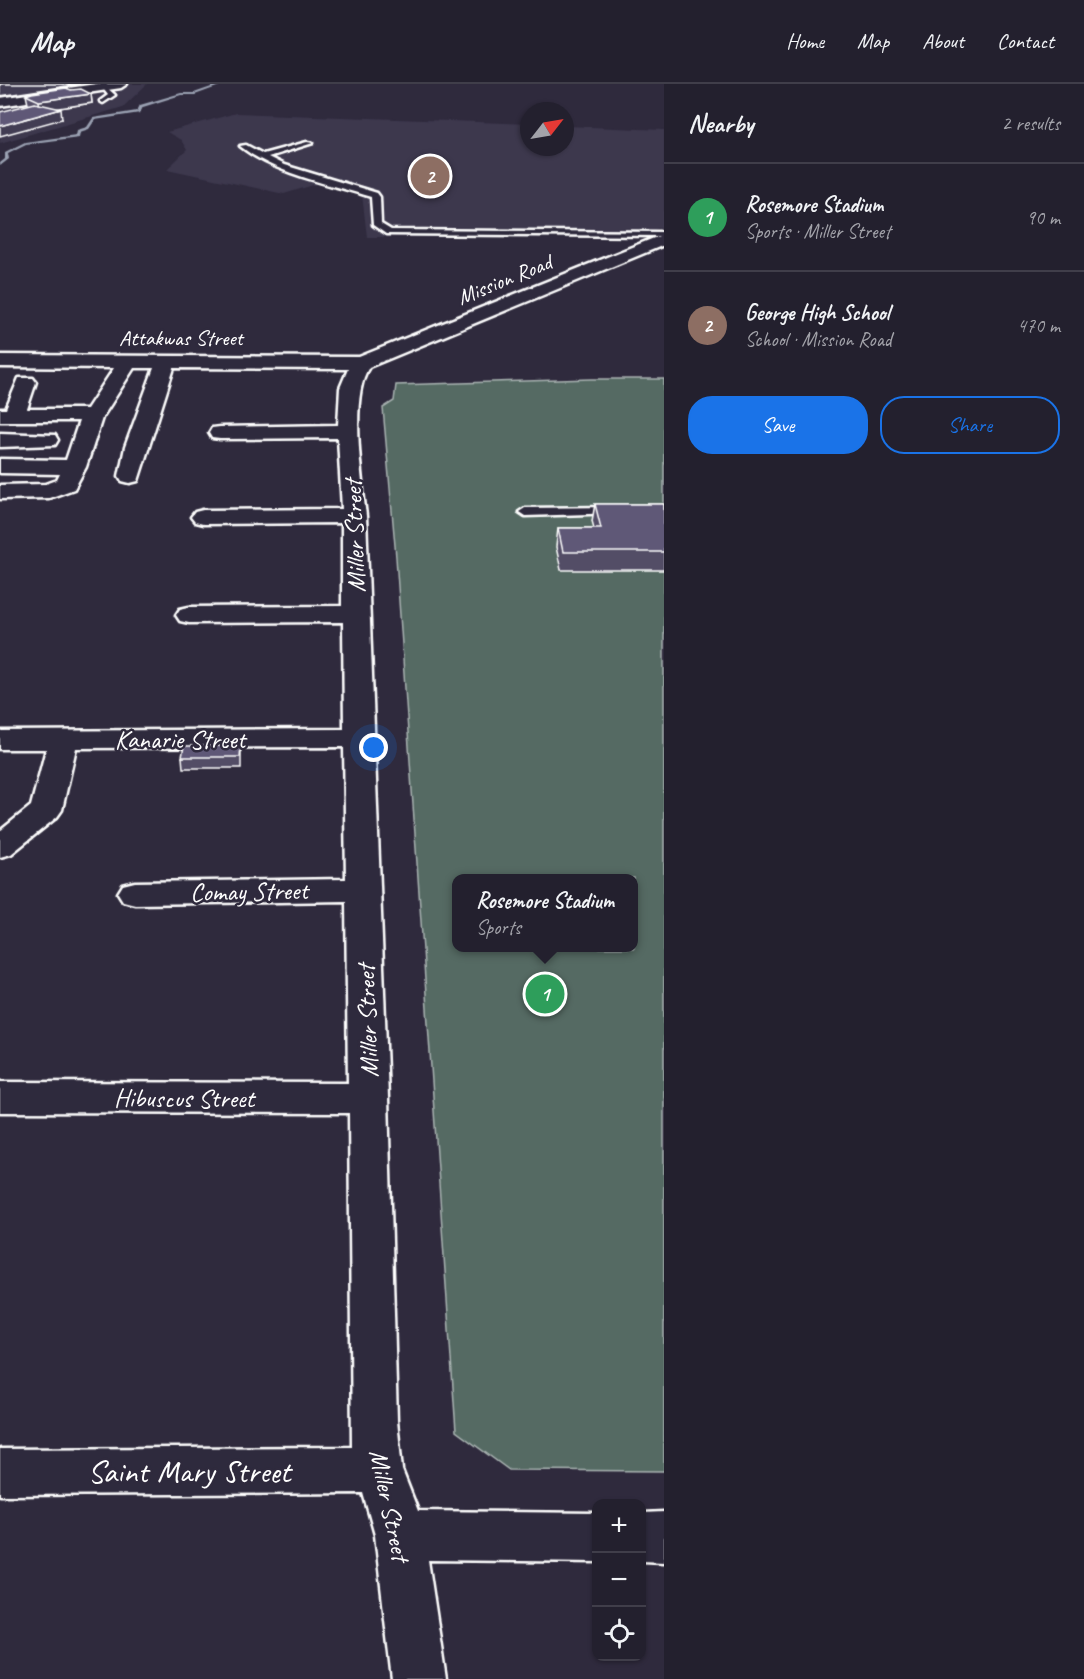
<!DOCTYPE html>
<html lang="en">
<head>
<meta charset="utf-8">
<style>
  :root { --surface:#23202e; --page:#2f2d3a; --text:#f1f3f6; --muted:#a3a3aa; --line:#403e4a; --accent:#1a73e8 }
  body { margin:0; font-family:Caveat,sans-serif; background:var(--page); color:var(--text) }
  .controls { position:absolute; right:18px; bottom:18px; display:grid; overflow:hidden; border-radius:12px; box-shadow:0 2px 4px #0004 }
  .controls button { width:54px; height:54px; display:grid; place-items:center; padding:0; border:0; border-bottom:2px solid var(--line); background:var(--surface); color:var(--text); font:30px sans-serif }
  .compass { position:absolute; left:520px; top:18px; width:54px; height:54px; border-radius:50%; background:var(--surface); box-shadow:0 2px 4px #0004; rotate:59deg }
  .you { position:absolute; left:374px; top:664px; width:21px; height:21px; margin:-15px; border:4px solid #fff; border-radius:50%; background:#1a73e8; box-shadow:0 0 0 9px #1a73e833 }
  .badge { display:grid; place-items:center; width:39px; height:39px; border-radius:50%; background:var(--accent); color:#fff; font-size:20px; font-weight:700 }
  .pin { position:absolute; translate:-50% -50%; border:3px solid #fff; box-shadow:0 2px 6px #0006 }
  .popup { position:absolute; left:452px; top:790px; width:186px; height:78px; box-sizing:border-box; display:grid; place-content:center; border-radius:12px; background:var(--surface); filter:drop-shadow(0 2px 4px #0005); font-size:20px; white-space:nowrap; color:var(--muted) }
  .popup b { font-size:22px; color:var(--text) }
  .popup::after { content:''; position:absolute; left:50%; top:100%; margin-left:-12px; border:12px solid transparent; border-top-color:var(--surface) }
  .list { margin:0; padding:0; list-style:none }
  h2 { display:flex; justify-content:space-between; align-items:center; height:78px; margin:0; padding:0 24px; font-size:26px }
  h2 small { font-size:20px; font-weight:400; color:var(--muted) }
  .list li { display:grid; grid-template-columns:39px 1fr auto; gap:18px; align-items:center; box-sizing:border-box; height:108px; padding:0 24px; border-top:2px solid var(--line) }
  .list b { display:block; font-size:22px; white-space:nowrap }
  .list p { margin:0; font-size:20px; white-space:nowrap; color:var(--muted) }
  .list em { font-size:20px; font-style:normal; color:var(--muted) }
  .actions { display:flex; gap:12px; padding:18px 24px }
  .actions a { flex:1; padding:14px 0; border:2px solid var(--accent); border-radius:24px; text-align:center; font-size:21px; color:var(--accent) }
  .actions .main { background:var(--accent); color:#fff }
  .icon { flex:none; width:33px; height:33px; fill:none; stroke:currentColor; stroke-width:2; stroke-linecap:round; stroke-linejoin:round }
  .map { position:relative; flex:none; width:664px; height:1595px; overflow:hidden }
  header { display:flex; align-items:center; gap:36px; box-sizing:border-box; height:84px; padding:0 30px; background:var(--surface); border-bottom:2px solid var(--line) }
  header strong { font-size:28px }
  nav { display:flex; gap:33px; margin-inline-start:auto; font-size:21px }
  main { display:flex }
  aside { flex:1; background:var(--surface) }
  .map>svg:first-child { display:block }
  .built { fill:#3d384e }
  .green { fill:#546a64; stroke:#aab4b2; stroke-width:1.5; fill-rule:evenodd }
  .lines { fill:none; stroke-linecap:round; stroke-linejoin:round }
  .stream { fill:#9aa1b2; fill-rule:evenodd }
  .service-casing { stroke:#fff; stroke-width:5 }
  .minor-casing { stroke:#fff; stroke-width:5 }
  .service { fill:#2f2a3d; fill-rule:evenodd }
  .minor { fill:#2f2a3d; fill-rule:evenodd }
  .wall { fill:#524d66; stroke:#fff; stroke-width:1.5 }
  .shaded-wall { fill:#423e53; stroke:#fff; stroke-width:1.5 }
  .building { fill:#5f5977; stroke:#fff; stroke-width:1.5 }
  .labels { text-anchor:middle; stroke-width:5; stroke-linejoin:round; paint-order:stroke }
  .far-street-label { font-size:22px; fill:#fff; stroke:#2f2a3d }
  .street-label { font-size:26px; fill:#fff; stroke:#2f2a3d }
  .near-street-label { font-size:32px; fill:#fff; stroke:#2f2a3d }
</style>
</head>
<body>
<header>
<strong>Map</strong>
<nav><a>Home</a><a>Map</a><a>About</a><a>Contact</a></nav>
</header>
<main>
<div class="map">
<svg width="664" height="1595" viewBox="0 0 664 1595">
  <rect width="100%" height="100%" fill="#2f2a3d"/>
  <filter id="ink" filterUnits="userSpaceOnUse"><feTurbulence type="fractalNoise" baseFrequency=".0167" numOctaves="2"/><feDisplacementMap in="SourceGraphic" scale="12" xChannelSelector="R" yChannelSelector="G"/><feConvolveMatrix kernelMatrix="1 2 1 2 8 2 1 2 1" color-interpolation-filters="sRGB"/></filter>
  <g filter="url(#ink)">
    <path class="built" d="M0,0h147l-24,23 -123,36z
      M236,29l293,11v23h36v-21l99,4v96l-25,10 -272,1 -5,-43 -39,-12 -39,12 -117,-25 20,-19 -6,-10 -14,-8z"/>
    <path class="green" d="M592,295h72v1092l-155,-1 -53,-39 -60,-874 -13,-149 11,-7 2,-16zM456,794h178v70h-178z"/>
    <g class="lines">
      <path class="stream" d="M220,0h5l-30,11h-14l-38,12 -3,6 -45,7 -6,9 -9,3 -1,5 -53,7 -18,9 1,6 -9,7v-3l5,-4v-7l20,-10 51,-7 1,-5 10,-3 6,-9 44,-7 3,-6 41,-12h13z"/>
      <defs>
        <path id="service" d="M101,2h4l10,9 -12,8 -3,-2 8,-6z
          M307,58l6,1 -45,14 16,8 93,28 3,4 1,27 10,6 273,2v4l-278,-2 -13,-9 -2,-28c-44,-14 -96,-23 -131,-51l6,-1 17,9z
          M617,423l6,4 -2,2 -96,3 -6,-4 6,-4z"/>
        <path id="minor" d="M96,0h31l-6,4 -121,18v-8z
          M664,150v11l-295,122c-20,29 -7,113 -3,149l22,582 9,323 5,49 16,41 178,2v49l-168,-2 18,119h-54l-17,-144 -12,-42 -363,2v-46l352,-2 -3,-334 -349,-1v-30l348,1 -2,-182 -211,3 -12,-3 -5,-8 5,-8 12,-3 211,-3 -2,-132 -268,1 -14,62 -5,7 -46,37 -11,3v-26l31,-25 15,-57h-46v-18l344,-2 -1,-107 -154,1 -9,-2 -4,-6 4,-6 9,-2 153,-1v-83l-139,1 -8,-2 -4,-5 4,-5 8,-2 139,-1 -4,-71 -118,1 -8,-1 -3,-5 3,-5 8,-1 118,-2 2,-37 8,-19 -174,-1 -36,113 -8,2 -8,-2 -3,-5 6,-29 29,-79h-20l-32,50 -16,49 -12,22 -25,9 -49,1v-14l46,-1 11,-4 3,-6 -60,-1v-14l66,1 13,-39h-79v-12h6l13,-31h14l3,4 -9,27h60l27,-41 -114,-1v-12l359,2z
          M0,349l55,2 3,5 -3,5 -55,2z
          M664,1428v50l-22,-1v-48z"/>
      </defs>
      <use href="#service" class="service-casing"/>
      <use href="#minor" class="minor-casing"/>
      <use href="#service" class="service"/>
      <use href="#minor" class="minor"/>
    </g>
    <path class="wall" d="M71,6l20,4 1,9 -33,5 3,11 -34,-15 -2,-9z
      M595,420h69v66h-103l-5,-23 2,-19h36l-2,-7z
      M241,662v22h-58l-1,-11z"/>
    <path class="shaded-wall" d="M0,0h80l-80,12z
      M91,10l1,9 -52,8 -1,-10z
      M61,25l1,10 -62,17v-10z"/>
    <path class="building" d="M66,4l5,2 10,-1 10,5 -52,7 -13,-6 6,-2z
      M35,19l26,6 -61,17v-14z
      M595,420h69v48h-101l-5,-24h43z
      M184,662h57l-1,11h-58z"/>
  </g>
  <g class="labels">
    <g class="far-street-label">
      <text transform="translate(504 195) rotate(-22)" y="8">Mission Road</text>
      <text x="181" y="261">Attakwas Street</text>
    </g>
    <g class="street-label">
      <text transform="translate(354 452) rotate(-92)" y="9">Miller Street</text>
      <text x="180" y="664">Kanarie Street</text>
      <text transform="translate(249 807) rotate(-1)" y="9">Comay Street</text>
      <text transform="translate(367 937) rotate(-92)" y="9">Miller Street</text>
      <text x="184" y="1023">Hibuscus Street</text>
      <text transform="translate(390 1421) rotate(78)" y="9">Miller Street</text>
    </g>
    <g class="near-street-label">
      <text x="189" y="1398">Saint Mary Street</text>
    </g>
  </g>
</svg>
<div class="controls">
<button>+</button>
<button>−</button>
<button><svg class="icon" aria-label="locate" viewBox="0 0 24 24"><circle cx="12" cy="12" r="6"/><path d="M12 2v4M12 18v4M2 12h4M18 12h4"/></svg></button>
</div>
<svg class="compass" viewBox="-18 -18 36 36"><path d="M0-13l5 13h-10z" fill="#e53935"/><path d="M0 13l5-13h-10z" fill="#a3a3aa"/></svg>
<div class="you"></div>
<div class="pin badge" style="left:545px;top:910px;background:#2e9e5b">1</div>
<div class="popup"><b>Rosemore Stadium</b>Sports</div>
<div class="pin badge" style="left:430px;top:92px;background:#8d6e63">2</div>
</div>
<aside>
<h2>Nearby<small>2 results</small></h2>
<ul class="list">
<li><span class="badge" style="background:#2e9e5b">1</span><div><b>Rosemore Stadium</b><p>Sports · Miller Street</p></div><em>90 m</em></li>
<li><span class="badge" style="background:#8d6e63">2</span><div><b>George High School</b><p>School · Mission Road</p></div><em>470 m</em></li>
</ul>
<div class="actions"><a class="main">Save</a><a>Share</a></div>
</aside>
</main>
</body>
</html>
